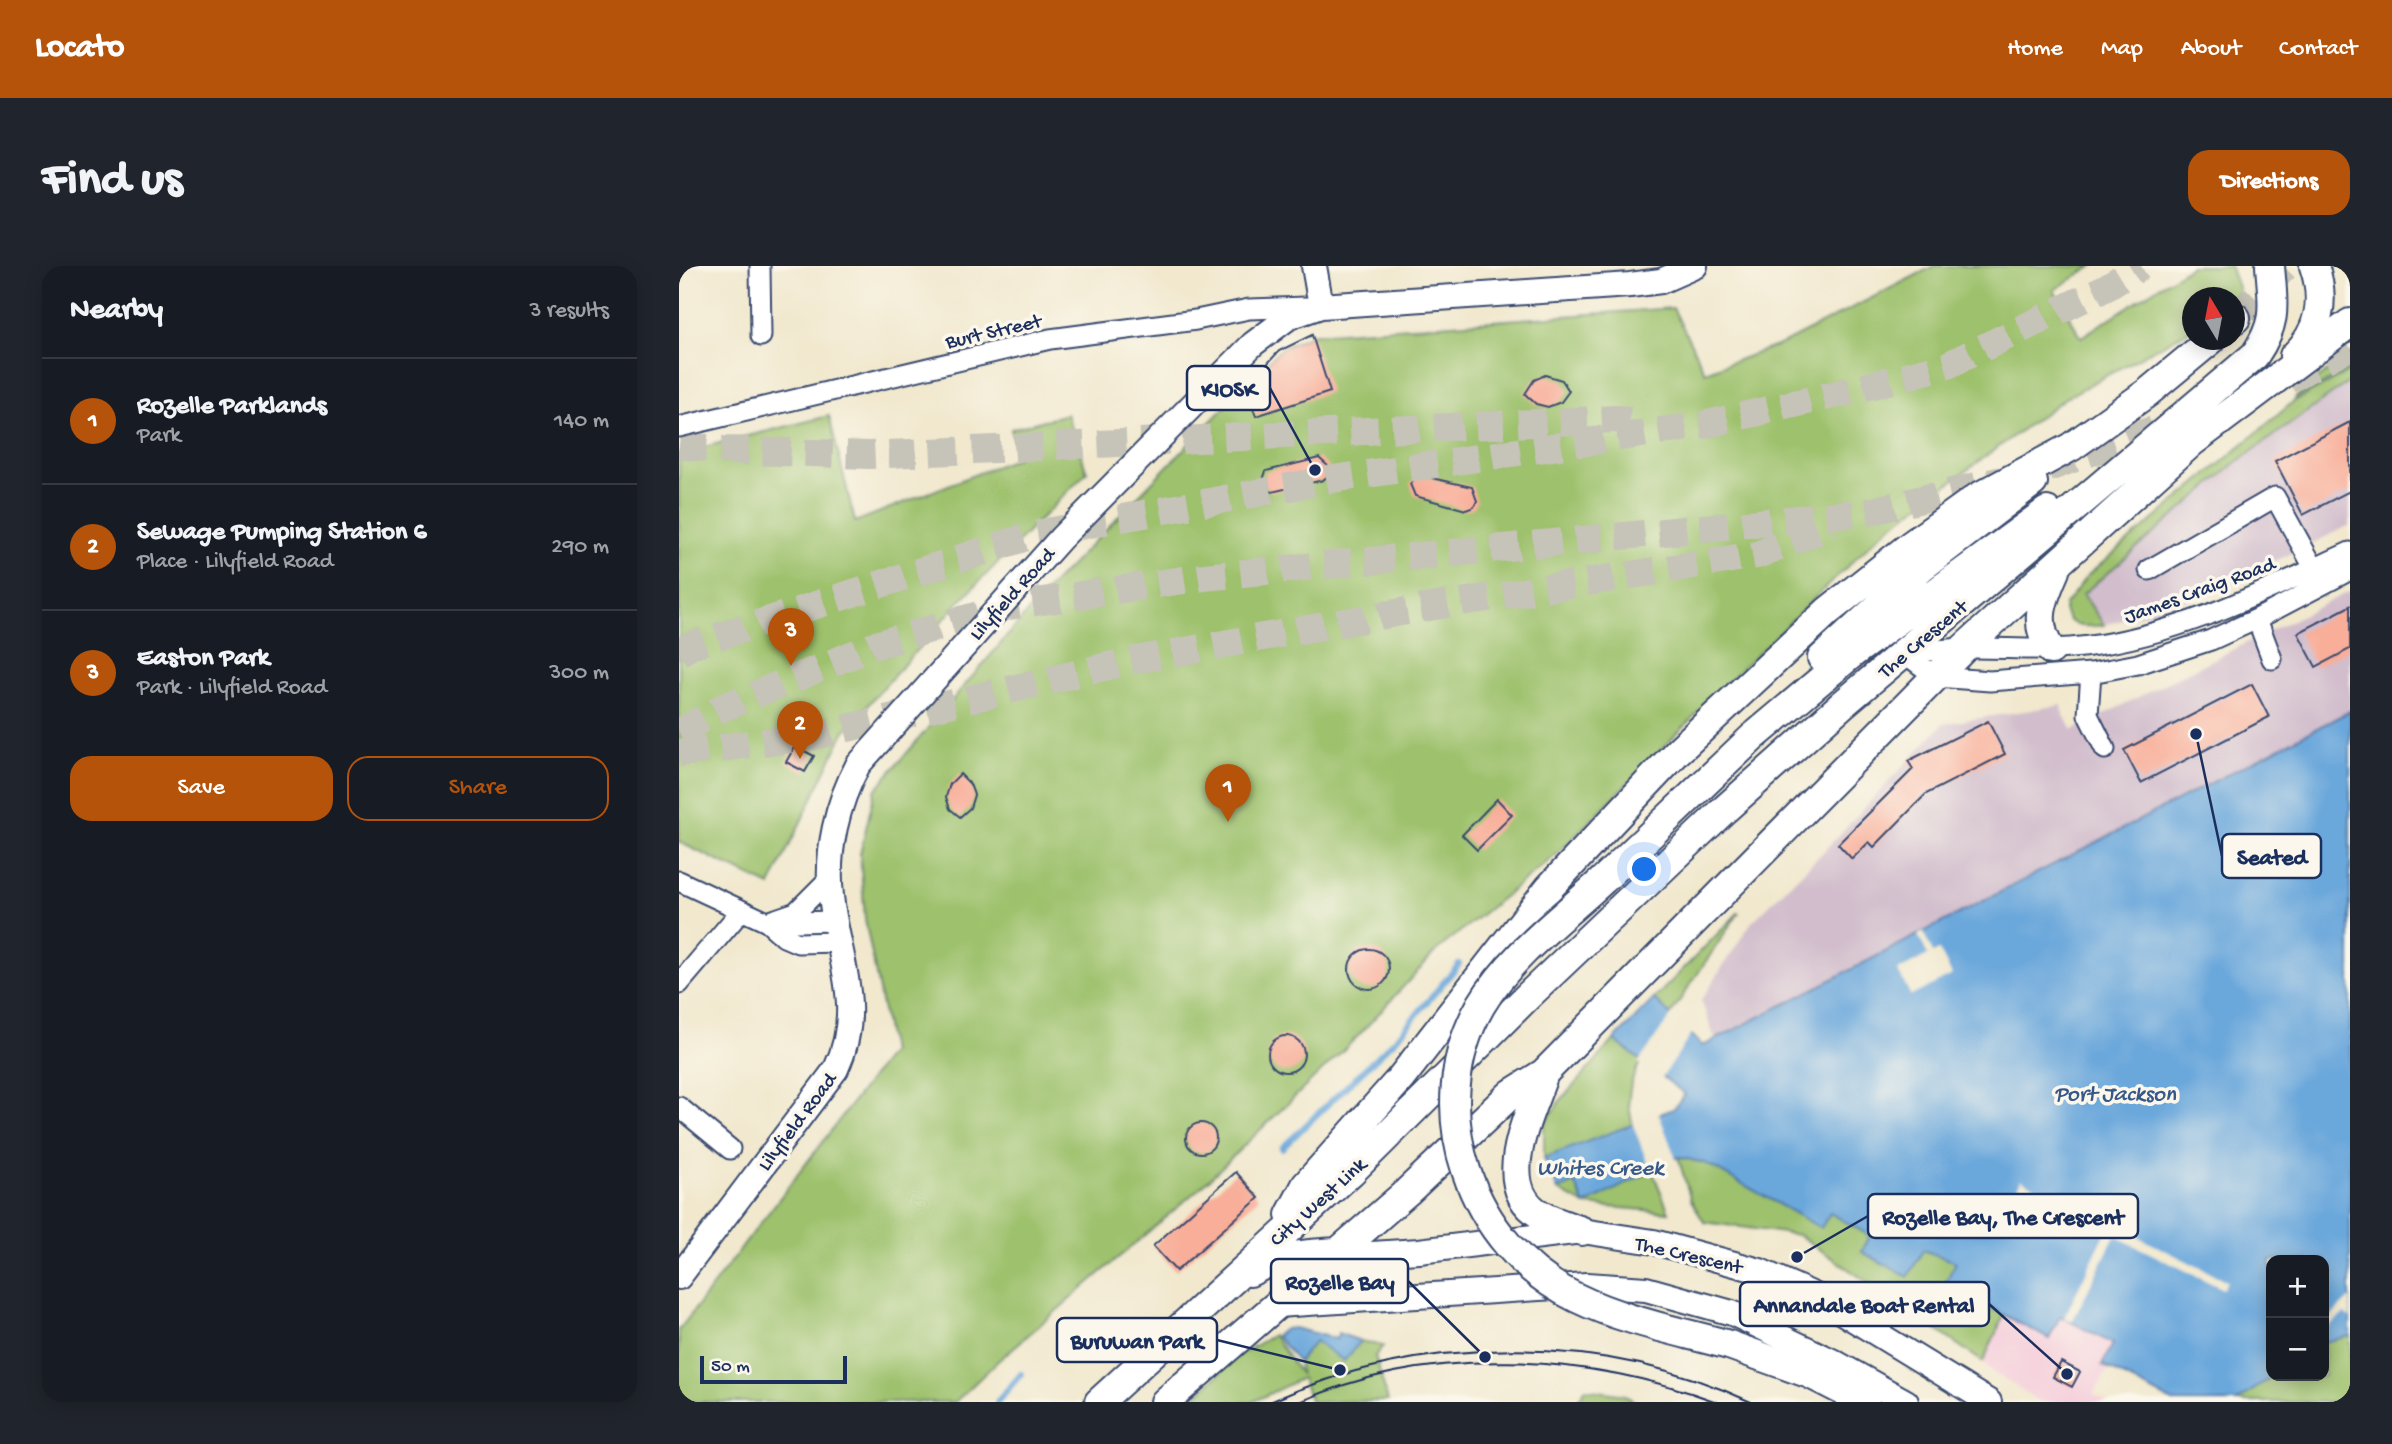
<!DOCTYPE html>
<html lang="en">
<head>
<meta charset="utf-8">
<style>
  :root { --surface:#171b24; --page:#20242c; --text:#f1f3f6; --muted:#9ea1a6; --line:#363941; --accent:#b45309 }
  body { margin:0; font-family:"Gochi Hand",sans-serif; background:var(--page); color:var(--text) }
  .controls { position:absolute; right:21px; bottom:21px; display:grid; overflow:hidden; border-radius:14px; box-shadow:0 4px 18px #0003 }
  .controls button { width:63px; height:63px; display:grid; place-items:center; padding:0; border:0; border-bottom:2px solid var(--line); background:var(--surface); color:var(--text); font:35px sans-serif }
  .compass { position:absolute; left:1503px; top:21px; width:63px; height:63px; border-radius:50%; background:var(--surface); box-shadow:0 4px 18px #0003; rotate:350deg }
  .scale { position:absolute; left:21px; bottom:18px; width:147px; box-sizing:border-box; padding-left:7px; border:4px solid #1b2f5e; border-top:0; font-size:19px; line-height:24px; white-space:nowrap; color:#1b2f5e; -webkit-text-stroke:5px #fbf7ec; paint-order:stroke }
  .you { position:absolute; left:966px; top:604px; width:24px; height:24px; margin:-18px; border:5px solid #fff; border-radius:50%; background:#1a73e8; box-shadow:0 0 0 10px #1a73e833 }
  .badge { display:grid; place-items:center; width:46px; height:46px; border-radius:50%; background:var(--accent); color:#fff; font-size:23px; font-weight:700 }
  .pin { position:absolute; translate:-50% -58px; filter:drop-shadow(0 2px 4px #0008) }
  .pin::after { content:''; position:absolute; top:37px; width:24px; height:21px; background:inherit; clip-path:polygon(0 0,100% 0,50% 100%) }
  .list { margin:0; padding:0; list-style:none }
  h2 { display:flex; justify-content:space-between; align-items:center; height:91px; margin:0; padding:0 28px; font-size:30px }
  h2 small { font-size:23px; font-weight:400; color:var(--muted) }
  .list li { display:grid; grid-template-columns:46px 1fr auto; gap:21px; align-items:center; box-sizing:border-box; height:126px; padding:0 28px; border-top:2px solid var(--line) }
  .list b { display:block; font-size:26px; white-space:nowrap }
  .list p { margin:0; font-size:23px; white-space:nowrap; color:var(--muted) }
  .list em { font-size:23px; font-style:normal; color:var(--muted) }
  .actions { display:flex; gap:14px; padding:21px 28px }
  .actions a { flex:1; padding:16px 0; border:2px solid var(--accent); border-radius:21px; text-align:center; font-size:24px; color:var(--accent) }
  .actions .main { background:var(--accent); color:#fff }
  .map { position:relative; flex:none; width:1671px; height:1136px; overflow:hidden; border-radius:21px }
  header { display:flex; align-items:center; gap:42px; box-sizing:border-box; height:98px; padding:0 35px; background:var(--accent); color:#fff }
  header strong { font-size:33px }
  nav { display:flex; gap:38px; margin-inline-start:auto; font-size:24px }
  .intro { display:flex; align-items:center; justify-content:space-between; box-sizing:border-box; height:168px; padding:0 42px }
  h1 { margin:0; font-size:49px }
  .button { padding:18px 32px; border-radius:21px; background:var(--accent); color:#fff; font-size:24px; font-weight:700 }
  main { display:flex; gap:42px; padding:0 42px }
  aside { flex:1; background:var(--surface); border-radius:21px; box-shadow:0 4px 18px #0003 }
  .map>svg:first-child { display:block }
  .built { fill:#f5cfdb }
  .industrial { fill:#d1bdcc }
  .green { fill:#9dc16c; stroke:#5c7865; stroke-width:2 }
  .water { fill:#6aa7db; stroke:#426b9c; stroke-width:2 }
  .pier { fill:#f1e8ce }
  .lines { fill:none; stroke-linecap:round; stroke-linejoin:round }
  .stream { stroke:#6aa7db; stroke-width:6 }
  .building { fill:#f8ae99 }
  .highway-tunnel { stroke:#c6c3b8; stroke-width:28; stroke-dasharray:28 14; stroke-linecap:butt }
  .minor-casing { stroke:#3b4b6f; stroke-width:23 }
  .major-casing { stroke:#3b4b6f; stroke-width:28 }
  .highway-casing { stroke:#3b4b6f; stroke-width:32 }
  .minor { stroke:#fff; stroke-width:19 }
  .major { stroke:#fff; stroke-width:24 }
  .highway { stroke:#fff; stroke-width:28 }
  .tram { stroke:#1b2f5e; stroke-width:2 }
  .highway-bridge-casing { stroke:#3b4b6f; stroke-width:32; stroke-linecap:butt }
  .highway-bridge { stroke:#fff; stroke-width:28 }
  .labels { text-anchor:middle; stroke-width:7; stroke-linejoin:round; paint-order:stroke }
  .street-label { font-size:21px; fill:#1b2f5e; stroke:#fbf7ec }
  .water-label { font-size:23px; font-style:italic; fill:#37598a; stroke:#fbf7ec }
  .leader { fill:none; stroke:#1b2f5e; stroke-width:2.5 }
  .callout-dot { fill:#1b2f5e; stroke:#fbf7ec; stroke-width:2.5 }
  .callout { fill:#fbf7ec; stroke:#1b2f5e; stroke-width:2.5 }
  .callout-label { font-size:23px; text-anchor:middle; font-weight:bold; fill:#1b2f5e }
</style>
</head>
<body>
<header>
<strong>Locato</strong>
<nav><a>Home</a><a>Map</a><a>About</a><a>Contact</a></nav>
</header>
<div class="intro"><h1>Find us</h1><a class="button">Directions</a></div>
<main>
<aside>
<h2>Nearby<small>3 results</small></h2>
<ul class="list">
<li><span class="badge">1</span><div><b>Rozelle Parklands</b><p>Park</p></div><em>140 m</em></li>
<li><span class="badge">2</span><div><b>Sewage Pumping Station 6</b><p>Place · Lilyfield Road</p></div><em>290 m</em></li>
<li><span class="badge">3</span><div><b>Easton Park</b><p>Park · Lilyfield Road</p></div><em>300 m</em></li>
</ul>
<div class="actions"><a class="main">Save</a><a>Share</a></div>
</aside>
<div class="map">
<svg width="1671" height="1136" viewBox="0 0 1671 1136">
  <rect width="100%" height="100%" fill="#fbf7ec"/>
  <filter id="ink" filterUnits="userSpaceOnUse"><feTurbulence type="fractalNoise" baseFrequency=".0143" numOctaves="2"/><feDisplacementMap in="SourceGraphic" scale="14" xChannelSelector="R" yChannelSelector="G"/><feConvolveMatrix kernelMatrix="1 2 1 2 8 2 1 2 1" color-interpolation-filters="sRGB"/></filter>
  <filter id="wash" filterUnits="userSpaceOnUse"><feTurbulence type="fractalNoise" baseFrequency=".00686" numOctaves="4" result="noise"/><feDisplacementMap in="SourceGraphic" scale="28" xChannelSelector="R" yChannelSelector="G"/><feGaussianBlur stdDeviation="1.57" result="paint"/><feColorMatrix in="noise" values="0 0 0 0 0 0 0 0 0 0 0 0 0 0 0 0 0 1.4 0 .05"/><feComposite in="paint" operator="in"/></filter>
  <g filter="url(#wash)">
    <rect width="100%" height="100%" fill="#f1e8ce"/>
    <path class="built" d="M1325,1049l45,23 11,-22 53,28 -11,20 7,5 -16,25 15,8h-68l-52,-33 -5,-7z"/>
    <path class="industrial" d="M1671,115v144l-122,59 -61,24 -63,17 -21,-31 154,-132z
      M1671,325v120l-635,328 -14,-39 50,-77 72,-71 120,-128 119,-19 1,9 10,16z"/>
    <path class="green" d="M1255,0h159l-39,24 27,47 110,-71h39l8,21 1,15 -4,3v-7h-42l-1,31 -127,69 -182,134 -150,145 -178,179 -118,94 -79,86 -156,150 -203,174 -44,42h-276v-72l212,-278 -26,-133 -5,-65 15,-64 170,-198 237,-244 32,-14 359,-26 32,64 77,-28z
      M1671,87v16l-55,30 1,-3z
      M1671,105v10l-113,81 -154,132 21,31c-17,2 -34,5 -40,-15l1,-5 22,-29 206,-174z
      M388,148l20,58 -126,128 -117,132 -74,154 -91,-44v-389l150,-37 26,106 162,-64 -6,-29z
      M1060,646l-69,103 -16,-16z
      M935,774l27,21c-13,22 -15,39 -8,64l-89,33v-33l15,-23z
      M999,891l27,6 116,65 9,-15 40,23 -8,15 46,25 15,-26 34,12 -11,21 58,32 -21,47 -184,-127 -95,-13 -13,-22z
      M973,904l17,42 -84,-7 -27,-15 17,-7 9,21z
      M594,1069l28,40 -3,-13 17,-21 29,20 17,-20 22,5 -8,10 13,45 -77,1 -9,-24 -50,24h-63l50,-47z
      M1671,1070v66h-113l35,-26h52v-34z
      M906,1123l40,6 10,7h-58z"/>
    <path class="water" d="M1671,445v625l-26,6v-82h-53l1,116 -35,26h-64l-71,-37 11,-21 -53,-28 -11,23 -104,-56 11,-21 -33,-12 -15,27 -46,-25 8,-16 -40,-23 -9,15 -116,-65 -27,-6 -93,48 -10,-22 -17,7 -14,-32 129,-49 12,-15 -71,-54 40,-41 49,47z
      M615,1062l43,11 1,-6 23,8 -17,20 -29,-20 -17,21 -22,-26 9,-7z"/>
    <path class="pier" d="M1244,666l10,21 6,-3 13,25 -41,21 -13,-25 30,-16 -10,-20z
      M994,747l20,19 -32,47 -23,-16z
      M979,846l19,50 -26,10 -19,-50z
      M1342,913l206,102 -4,8 -108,-53 -43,86 -8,-4 43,-88 -89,-44z
      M1671,1032v20l-6,-4 -20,16v-7z"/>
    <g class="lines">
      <path class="stream" d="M603,882l115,-110 62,-74
        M318,1136l24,-28"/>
    </g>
    <g id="blocks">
      <path class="building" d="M633,69l18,57 -74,24 -11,-28 34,-37z
        M866,109l17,5 7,11 -8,11 -13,5 -12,-3 -11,-10 9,-14z
        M1671,156v69l-47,24 -28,-54z
        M640,192l10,9v8l-6,5 -51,12 -10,-9 4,-12z
        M739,209l54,12 5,14 -3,6 -8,3 -51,-14 -5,-12z
        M1671,340v43l-34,18 -18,-34z
        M1573,418l17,33 -128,66 -17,-33z
        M1309,455l17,33 -79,40 -52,53 -5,-5 -17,17 -14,-15 75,-75 -5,-8z
        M116,480l19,10 -9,16 -19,-10z
        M281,508l10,10 4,11 -4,13 -10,9 -10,-8 -4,-12 4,-13z
        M818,533l15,16 -35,35 -15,-15z
        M670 703a20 20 0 1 1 40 0a20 20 0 1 1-40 0Z
        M589 788a18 18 0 1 1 36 0a18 18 0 1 1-36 0Z
        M507 872a15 15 0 1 1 30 0a15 15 0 1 1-30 0Z
        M557,906l23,26 -83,73 -23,-25z
        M1382,1096l19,10 -8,15 -19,-10z"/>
    </g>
  </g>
  <g filter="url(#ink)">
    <use href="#blocks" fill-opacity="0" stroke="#3b4b6f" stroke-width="2"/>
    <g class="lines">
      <path class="highway-tunnel" d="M1557,52l50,-52
        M1609,114l62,-34
        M0,179l43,5 147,5 748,-36 24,2
        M1369,202l126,-46
        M0,387l13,-8 344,-111 297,-55 370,-54 139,-32 106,-28 159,-78 34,-21
        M0,466l43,-24 154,-63 133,-39 195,-29 664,-65 134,-32
        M0,487l135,-17 316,-75 299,-54 328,-52 76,-30"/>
      <defs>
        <path id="minor" d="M81,0l1,70
          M0,161l371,-88 146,-19 53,-11 57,-2
          M1470,304l126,-73 44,80
          M1578,353l15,40
          M1225,387l32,24 54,4 101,-8 47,-9 73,-24 46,-21 93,-49
          M1225,387c20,-1 39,-4 59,-5 42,-1 84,4 127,-2 92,-12 177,-56 260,-94
          M1412,407l-3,42 17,34
          M0,615l88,41 17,15 14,6 41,-1
          M102,652l14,4 40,-1
          M88,656l29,-10 34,-34
          M0,718l62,-73
          M0,841l51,42"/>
        <path id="major" d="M635,0l7,40
          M658,986l19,3 63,-4 163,-20 72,11 106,29 54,24 175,107
          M0,1011l157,-208c29,-62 2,-109 -5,-173 -5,-45 6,-92 27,-131l203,-227 192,-194 36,-27 32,-11 309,-21 31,-4 34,-15
          M598,1039l310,-20 59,4 86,24 102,49 72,40"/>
        <path id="highway" d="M1556,53l1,-1
          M1615,90c27,-25 31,-58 20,-90
          M1372,384c-19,-27 -8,-52 4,-79
          M1143,392l101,-92 110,-84
          M924,614l150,-143 100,-84 194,-142
          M865,807c-12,38 -54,113 -3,142 12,7 28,11 41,16
          M611,949l16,-30 95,-107 148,-190 130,-138 149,-139 83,-66 67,-48 93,-50 76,-54 64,-53
          M571,1006c29,-17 55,-18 87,-20
          M1050,1079l81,29 55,28
          M420,1136l252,-230 178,-177 195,-185 119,-106 412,-349c23,-34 18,-50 15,-89
          M486,1136l242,-210 105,-99 32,-20 420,-425 228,-206 158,-119"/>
      </defs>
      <use href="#minor" class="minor-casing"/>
      <use href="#major" class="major-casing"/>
      <use href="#highway" class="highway-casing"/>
      <use href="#minor" class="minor"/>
      <use href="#major" class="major"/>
      <use href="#highway" class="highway"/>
      <path class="tram" d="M591,1136c150,-68 331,-70 481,0
        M621,1136c128,-58 288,-48 417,0"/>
      <defs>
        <path id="highway-bridge" d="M924,614c-42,39 -93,76 -122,125 -60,104 -11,242 96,293 47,23 102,33 152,47"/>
      </defs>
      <use href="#highway-bridge" class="highway-bridge-casing"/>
      <use href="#highway-bridge" class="highway-bridge"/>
    </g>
  </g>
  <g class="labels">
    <g class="street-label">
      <text transform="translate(314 64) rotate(-13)" y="7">Burt Street</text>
      <text transform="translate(1520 323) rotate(-20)" y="7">James Craig Road</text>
      <text transform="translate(332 327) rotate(-48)" y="7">Lilyfield Road</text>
      <text transform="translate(1243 372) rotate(-40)" y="7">The Crescent</text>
      <text transform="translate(117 855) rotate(-53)" y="7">Lilyfield Road</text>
      <text transform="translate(638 935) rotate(-42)" y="7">City West Link</text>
      <text transform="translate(1010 988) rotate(13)" y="7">The Crescent</text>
    </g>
    <g class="water-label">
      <text x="1436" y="834">Port Jackson</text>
      <text x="921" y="908">Whites Creek</text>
    </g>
  </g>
  <path class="leader" d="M636 204L591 122M1517 468L1543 590M1118 991L1189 950M806 1091L729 1015M1388 1108L1310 1038M661 1104L538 1074"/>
  <g class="callout-dot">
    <circle cx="636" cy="204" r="7"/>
    <circle cx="1517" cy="468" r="7"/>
    <circle cx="1118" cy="991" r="7"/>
    <circle cx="806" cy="1091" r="7"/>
    <circle cx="1388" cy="1108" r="7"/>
    <circle cx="661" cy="1104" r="7"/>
  </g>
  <g class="callout">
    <rect x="508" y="100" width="83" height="44" rx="7"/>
    <rect x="1543" y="568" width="99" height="44" rx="7"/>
    <rect x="1189" y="928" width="270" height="44" rx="7"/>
    <rect x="592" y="993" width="137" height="44" rx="7"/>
    <rect x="1061" y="1016" width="249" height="44" rx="7"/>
    <rect x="378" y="1052" width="160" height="44" rx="7"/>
  </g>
  <g class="callout-label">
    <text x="550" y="130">KIOSK</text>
    <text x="1593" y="598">Seated</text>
    <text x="1324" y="958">Rozelle Bay, The Crescent</text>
    <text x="661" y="1023">Rozelle Bay</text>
    <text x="1185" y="1046">Annandale Boat Rental</text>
    <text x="458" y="1082">Buruwan Park</text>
  </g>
</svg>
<div class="controls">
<button>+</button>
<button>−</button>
</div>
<svg class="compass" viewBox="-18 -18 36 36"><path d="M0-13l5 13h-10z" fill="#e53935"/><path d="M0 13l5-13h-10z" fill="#9ea1a6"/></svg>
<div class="scale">50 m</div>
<div class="you"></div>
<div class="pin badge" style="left:549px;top:556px">1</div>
<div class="pin badge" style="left:121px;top:493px">2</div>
<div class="pin badge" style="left:112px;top:400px">3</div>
</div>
</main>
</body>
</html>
